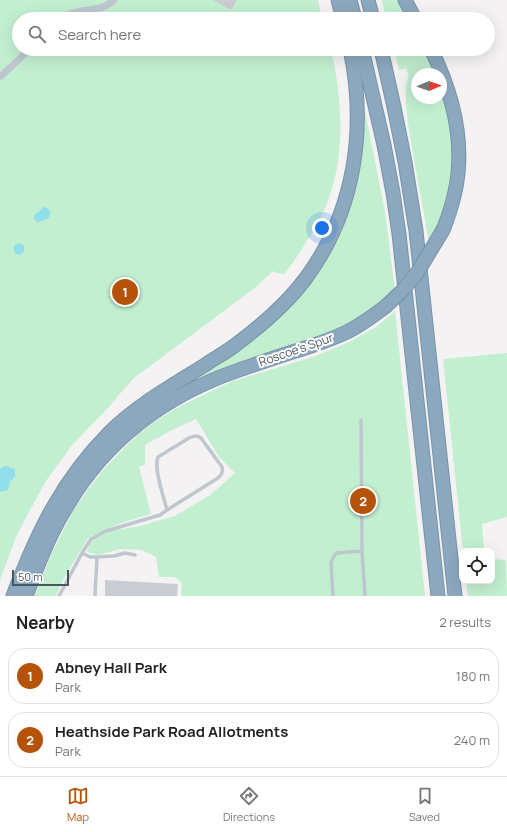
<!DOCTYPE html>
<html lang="en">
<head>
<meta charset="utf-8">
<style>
  :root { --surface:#fff; --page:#f2f2f2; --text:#222; --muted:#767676; --line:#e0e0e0; --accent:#b45309 }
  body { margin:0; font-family:Manrope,sans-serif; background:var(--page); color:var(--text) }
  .controls { position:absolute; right:12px; bottom:12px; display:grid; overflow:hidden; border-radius:8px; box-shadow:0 4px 16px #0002 }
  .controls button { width:36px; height:36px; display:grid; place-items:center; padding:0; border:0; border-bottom:1px solid var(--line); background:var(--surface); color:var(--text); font:20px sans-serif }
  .compass { position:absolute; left:411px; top:68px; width:36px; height:36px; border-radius:50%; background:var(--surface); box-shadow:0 4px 16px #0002; rotate:88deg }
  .scale { position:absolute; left:12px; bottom:10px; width:57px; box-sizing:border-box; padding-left:4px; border:2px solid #4a575f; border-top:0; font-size:11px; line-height:14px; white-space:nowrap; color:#4a575f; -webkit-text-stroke:3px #fff; paint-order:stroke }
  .you { position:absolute; left:322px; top:228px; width:14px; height:14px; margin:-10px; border:3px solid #fff; border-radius:50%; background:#1a73e8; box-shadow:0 0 0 6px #1a73e833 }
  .badge { display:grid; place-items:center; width:26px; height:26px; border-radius:50%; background:var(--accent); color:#fff; font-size:13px; font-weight:700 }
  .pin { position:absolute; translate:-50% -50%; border:2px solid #fff; box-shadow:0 1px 4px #0006 }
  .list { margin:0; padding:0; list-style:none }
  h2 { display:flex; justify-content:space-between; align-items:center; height:52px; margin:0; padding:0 16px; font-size:17px }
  h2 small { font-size:13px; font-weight:400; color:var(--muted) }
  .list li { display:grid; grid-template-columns:26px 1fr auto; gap:12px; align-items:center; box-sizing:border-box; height:56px; margin:0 8px 8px; padding:0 8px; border:1px solid var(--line); border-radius:16px }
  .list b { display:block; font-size:15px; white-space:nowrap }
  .list p { margin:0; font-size:13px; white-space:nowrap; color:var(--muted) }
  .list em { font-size:13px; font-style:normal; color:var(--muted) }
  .icon { flex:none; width:22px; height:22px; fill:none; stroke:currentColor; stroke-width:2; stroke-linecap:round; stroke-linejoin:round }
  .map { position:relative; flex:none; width:507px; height:596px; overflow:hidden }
  .search { position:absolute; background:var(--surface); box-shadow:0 4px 16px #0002; left:12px; right:12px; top:12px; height:44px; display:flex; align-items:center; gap:10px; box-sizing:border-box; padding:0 14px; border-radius:22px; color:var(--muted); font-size:15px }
  .sheet { height:180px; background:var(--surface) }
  nav { display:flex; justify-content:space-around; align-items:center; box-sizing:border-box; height:56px; border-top:1px solid var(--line); background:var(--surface); font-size:11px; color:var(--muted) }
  nav a { display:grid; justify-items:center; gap:2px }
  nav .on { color:var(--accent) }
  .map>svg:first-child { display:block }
  .green { fill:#c3efd1 }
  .water { fill:#91dfeb }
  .building { fill:#c9cdd1 }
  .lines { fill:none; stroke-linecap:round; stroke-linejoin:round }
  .motorway-casing { stroke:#7793aa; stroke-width:15 }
  .service { stroke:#bec7ce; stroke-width:3.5 }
  .minor { stroke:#bec7ce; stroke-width:7 }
  .motorway { stroke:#8ba8be; stroke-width:13 }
  .motorway-bridge-casing { stroke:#7793aa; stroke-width:15; stroke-linecap:butt }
  .motorway-bridge { stroke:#8ba8be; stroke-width:13 }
  .labels { text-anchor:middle; stroke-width:4; stroke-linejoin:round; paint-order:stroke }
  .street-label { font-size:12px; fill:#4a575f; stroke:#fff }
</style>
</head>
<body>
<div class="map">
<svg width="507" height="596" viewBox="0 0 507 596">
  <rect width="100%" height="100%" fill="#f4f2f2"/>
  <path class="green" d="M0,0h318l4,19h-303v30h312c12,53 15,109 -6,160 -5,11 -12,22 -18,32 -8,12 -14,23 -23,33l-8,-1 -3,-2 -17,16 -122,91 -17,19 -8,10 -36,37 -17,23 -10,14 -16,29 -14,27 -16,43z
    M382,0h17l11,19h-24z
    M394,49h31l12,25h-20v24h24v-13l12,49 1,38 -9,38 -16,35c-3,-21 -7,-42 -11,-63 -3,-22 -19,-88 -9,-106l-3,-8 -7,2z
    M361,90l24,122 10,79 -14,12 -34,23 -24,10 -137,52 -2,-4 63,-41 95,-120z
    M395,311l30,285h-244l1,-13 -7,-6h-16l-3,-20 -14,-7 -22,-1 -21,6 -12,-3 3,-9 6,-5 15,-7 29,-5 35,-10 35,-21 25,-22 -16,-16 -23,-38 -26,12 -25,14v20l-6,2 12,47 -30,9 -33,15 -25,42 -7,16h-21l15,-39 25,-50 14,-19 15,-19 32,-33 21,-16 23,-14 53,-25 83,-25 33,-14 27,-15z
    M507,353v164l-25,7 2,27h-21l-20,-192z
    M492,559l13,1 1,2 1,34h-39l-2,-15h26z"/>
  <path class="water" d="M44,207c4,0 9,5 5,10 -2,3 -9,5 -12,5l-3,-3v-3l2,-3 3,-1 2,-3z
    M13.5 249a5.5 5.5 0 1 1 11 0a5.5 5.5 0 1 1-11 0Z
    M6,466h2l2,2 5,1v7l-3,4 -2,1 -2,9 -7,2 -1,-1v-22l2,-2z"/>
  <path class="building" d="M213,0h24l-6,10z
    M105,580l73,4 -1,12h-72z"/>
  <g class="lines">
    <defs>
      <path id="motorway" d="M338,0l5,19
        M350,0l5,19
        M368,0l5,19
        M405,0l10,19
        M362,49l22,96 9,48 6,41 39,362
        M381,49l13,58 11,55 11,69 39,365
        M431,49c22,45 35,93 24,143 -3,13 -7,26 -12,38
        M13,596c24,-63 49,-116 97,-164 27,-27 63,-47 95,-67 10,-7 20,-12 29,-19 27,-20 52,-41 72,-68 49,-67 61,-149 44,-229
        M26,596c11,-29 22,-58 38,-85 40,-70 99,-115 175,-141 20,-7 40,-14 60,-20 16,-5 33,-11 48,-18 14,-7 26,-16 38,-25"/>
    </defs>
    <use href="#motorway" class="motorway-casing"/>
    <path class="service" d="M361,420l1,131 3,45
      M82,553l8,4h7l17,-1 11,-3 10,2
      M59,596l23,-43 9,-14 15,-8 54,-16 7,-5 51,-32c4,-4 5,-6 4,-11l-21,-29c-4,-3 -7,-2 -12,0l-31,19c-5,10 6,41 9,53
      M95,596l2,-39
      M333,596l-2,-34 5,-9 26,-2"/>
    <path class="minor" d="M63,19c15,-14 36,-4 51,-19
      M0,77l30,-28"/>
    <use href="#motorway" class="motorway"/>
    <defs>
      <path id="motorway-bridge" d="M385,307l18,-17 14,-17 26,-43"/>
    </defs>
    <use href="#motorway-bridge" class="motorway-bridge-casing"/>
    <use href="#motorway-bridge" class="motorway-bridge"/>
  </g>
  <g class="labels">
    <g class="street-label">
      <text transform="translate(296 350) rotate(-19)" y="4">Roscoe's Spur</text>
    </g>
  </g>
</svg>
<div class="controls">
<button><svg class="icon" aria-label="locate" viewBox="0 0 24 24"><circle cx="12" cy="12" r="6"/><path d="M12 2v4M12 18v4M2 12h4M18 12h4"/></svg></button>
</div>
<svg class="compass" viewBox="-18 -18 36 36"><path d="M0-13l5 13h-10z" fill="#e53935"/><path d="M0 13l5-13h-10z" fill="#767676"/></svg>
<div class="scale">50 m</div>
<div class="you"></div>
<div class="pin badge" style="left:125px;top:292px">1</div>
<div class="pin badge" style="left:363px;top:501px">2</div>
<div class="search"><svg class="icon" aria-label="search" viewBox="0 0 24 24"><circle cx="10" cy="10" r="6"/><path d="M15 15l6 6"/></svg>Search here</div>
</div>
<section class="sheet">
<h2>Nearby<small>2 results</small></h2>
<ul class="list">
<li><span class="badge">1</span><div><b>Abney Hall Park</b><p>Park</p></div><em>180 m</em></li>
<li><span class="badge">2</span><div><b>Heathside Park Road Allotments</b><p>Park</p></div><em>240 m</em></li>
</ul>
</section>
<nav>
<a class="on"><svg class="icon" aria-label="map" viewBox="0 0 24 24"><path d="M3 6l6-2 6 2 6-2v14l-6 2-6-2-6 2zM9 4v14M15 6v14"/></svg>Map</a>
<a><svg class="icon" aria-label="directions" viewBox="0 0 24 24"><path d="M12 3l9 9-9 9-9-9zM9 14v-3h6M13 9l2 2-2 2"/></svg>Directions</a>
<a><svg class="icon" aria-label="saved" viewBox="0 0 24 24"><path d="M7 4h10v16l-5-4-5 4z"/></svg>Saved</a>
</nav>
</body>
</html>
